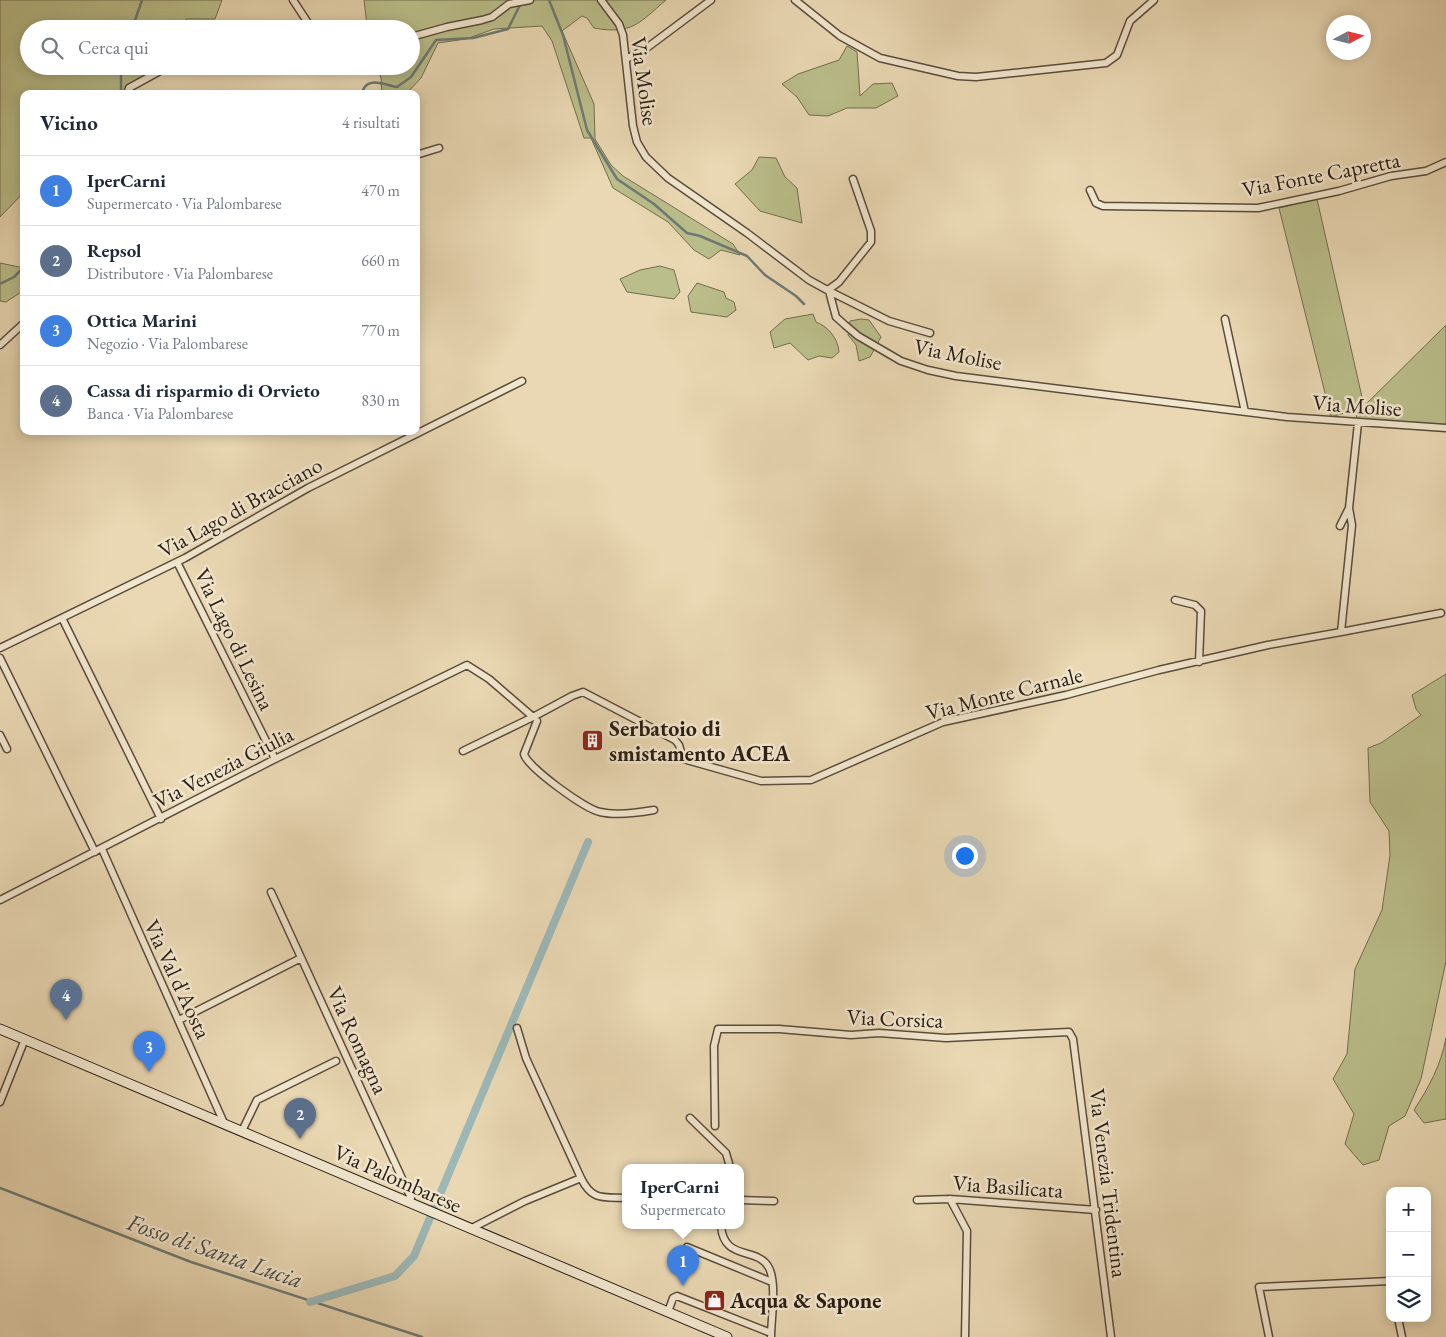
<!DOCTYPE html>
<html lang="it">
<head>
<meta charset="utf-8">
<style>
  :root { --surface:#fff; --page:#f6f6f7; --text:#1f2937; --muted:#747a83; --line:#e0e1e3; --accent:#8f2418 }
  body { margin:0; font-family:"EB Garamond",serif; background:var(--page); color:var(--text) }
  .controls { position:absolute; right:15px; bottom:15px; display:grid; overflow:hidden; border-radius:10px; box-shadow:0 2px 12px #0003 }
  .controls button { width:45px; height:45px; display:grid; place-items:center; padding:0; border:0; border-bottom:1px solid var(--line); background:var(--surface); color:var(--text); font:25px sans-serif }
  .compass { position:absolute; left:1326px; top:15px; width:45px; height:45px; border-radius:50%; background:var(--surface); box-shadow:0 2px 12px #0003; rotate:83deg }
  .you { position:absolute; left:964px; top:855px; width:18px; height:18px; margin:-12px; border:4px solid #fff; border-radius:50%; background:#1a73e8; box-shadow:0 0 0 8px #1a73e833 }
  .badge { display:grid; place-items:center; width:32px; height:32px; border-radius:50%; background:var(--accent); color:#fff; font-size:16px; font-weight:700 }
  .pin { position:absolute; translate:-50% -41px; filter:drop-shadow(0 1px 2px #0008) }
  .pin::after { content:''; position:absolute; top:26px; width:18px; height:15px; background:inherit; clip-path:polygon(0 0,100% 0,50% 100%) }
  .popup { position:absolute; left:622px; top:1164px; width:122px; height:65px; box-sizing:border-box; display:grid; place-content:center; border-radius:10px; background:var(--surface); filter:drop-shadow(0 1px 4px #0005); font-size:16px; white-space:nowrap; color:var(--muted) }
  .popup b { font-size:19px; color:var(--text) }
  .popup::after { content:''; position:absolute; left:50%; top:100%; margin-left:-10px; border:10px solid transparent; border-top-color:var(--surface) }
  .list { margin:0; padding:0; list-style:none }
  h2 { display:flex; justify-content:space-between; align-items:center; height:65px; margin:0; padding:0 20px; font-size:21px }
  h2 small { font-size:16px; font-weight:400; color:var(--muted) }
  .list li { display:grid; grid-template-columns:32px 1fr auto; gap:15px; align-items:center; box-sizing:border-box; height:70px; padding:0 20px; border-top:1px solid var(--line) }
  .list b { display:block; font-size:19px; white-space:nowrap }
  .list p { margin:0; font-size:16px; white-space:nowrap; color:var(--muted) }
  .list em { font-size:16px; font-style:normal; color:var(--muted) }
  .icon { flex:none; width:28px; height:28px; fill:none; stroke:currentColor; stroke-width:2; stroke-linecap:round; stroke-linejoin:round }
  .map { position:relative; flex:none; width:1446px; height:1337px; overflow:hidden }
  .search { position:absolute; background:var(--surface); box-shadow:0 2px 12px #0003; left:20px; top:20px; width:400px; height:55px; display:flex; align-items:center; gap:12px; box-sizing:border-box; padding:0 18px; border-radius:28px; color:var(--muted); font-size:19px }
  .panel { position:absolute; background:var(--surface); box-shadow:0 2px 12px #0003; left:20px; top:90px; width:400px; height:345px; border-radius:10px }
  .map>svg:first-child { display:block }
  .green { fill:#babe8a; stroke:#726e4e }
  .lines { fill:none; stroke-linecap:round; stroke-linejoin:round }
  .stream { stroke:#6e7a75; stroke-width:2.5 }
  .canal { stroke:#9cb8b7; stroke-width:8 }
  .street-casing { stroke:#5a4c3b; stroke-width:9 }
  .secondary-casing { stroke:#2a1d13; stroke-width:11 }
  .street { stroke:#f1e6ce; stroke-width:6 }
  .secondary { stroke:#f1e6ce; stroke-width:9 }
  .labels { text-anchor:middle; stroke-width:5; stroke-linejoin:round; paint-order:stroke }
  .street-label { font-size:22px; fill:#2a1d13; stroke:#f1e6ce }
  .poi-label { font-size:22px; font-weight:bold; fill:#2a1d13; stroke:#f1e6ce; text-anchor:start }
  .water-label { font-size:24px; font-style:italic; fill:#4c4c44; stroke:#f1e6ce }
</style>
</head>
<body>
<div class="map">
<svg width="1446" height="1337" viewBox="0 0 1446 1337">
  <rect width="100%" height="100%" fill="#e9d8b3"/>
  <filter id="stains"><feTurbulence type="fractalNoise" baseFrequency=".004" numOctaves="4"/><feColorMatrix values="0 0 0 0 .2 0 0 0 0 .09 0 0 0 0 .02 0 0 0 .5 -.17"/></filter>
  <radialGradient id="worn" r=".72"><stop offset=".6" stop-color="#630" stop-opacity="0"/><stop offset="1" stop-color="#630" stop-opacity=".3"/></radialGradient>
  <path class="green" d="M0,0h222l-7,19h-29l-4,10h-153v37h131l-6,7 -22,9 -1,12h-107v98l-24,25z
    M364,0h302c-27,23 -34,35 -72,28l-7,-10 -5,-2 -20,15 32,73 1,35 16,26 12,11 110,68 7,11 -19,-5 -12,9 -15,-9 -26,-28 -55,-34 -22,-50h-7l-32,-97 -10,-15 -48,3 -28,10 -28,4 -17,35 -15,16h-24l-1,-16 -4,-12h34v-37h-21l1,-5 -24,1z
    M847,46l10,6 3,44 13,-12 19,-1 6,13 -22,12h-29l-19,8 -19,-1 -12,-18 -15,-13 16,-10 41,-14z
    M759,157l17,1 9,19 12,11 5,35 -42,-12 -25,-27 17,-14z
    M1317,199l45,198 -11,14 -20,6 -52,-209z
    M0,263l24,5v22l-18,12 -6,-1z
    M660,266l14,4 6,22 -6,7 -47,-7 -7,-13 20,-9z
    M697,283l27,9 2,6 8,4 2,8 -9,7 -36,-5 -3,-16z
    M813,314l3,8c13,5 22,17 23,30l-7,6 -13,-2 -11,4 -18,-17 -16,5 -4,-16 15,-13z
    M861,319l8,1 12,17 -11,20 -11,4 -3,-16 -8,-10 2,-14z
    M1446,325v100l-83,-4 -7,-2 1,-6z
    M1446,674v287l-25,118 -16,37 -16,10 -10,34 -16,5 -18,-21 9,-30 -21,-35 14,-25 8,-85 27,-59 8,-55 -1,-24 -19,-29 -2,-54 13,-5 40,-28 -5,-6 -4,-14z
    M1446,1038v81l-22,4 -10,-13c15,-23 27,-45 32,-72z"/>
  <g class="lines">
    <path class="stream" d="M549,0l14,35 24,95 30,49 37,25 33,29 13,3 47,20 18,19 31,21 8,8
      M132,29l10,-29
      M121,66v28
      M362,94c3,-19 23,-9 35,-7l14,-10 25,-37 37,-2 35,-9 13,-26
      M0,284l14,-7 10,-10
      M0,1188l191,74 231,75"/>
    <path class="canal" d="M310,1302l85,-26 19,-20 174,-414"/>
    <defs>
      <path id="street" d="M293,0l19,29
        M601,0l18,24 4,11 10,91 4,16 9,15 22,21 79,55 62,47 20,11 7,26 9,8 13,11 43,25 27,9 28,6 331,41 159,11
        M795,0l45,36 40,22 78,18 18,1 130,-14 11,-8 13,-34 24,-21
        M411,37l36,-10 35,-7 10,-3 17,-13 21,-4
        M626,59l18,-9 67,-50
        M127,94l2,-6 40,-22
        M416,155l23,-7
        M1090,190l6,13 7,3 155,2 81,-17 52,-15 35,-5 20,-9
        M828,290l11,-8 32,-40v-11l-18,-52
        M829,291l60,30 41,12
        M1225,319l20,93
        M0,345l24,-22
        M1340,526l9,-18
        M177,562l98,197
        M1175,600l20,5 6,6 -2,51
        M62,618l99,201
        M1341,632l100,-19
        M0,648l185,-90 123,-70 214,-107
        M0,658l95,194
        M537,721l-13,33c3,13 61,55 76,58 17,4 37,1 54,-2
        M0,735l7,14
        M463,751l70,-34
        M102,849l122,274
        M271,892l140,306 -2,5
        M0,900l275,-141 192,-94 22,14 44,38 39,-21 11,-4 92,48 4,5 4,14 78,22 50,-1 132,-58 123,-27 93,-25 109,-25 73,-13 11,-107 -3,-17 9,-85
        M179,1020l122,-62
        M517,1028l9,30 55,120
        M0,1102l25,-63
        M690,1118l36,35 4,14
        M715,1126l-1,-80 4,-17h61l72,6 28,-2 67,5 123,-6 4,7 38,298
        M242,1131l15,-31 79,-39
        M950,1199l17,32 -2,106
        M740,1200l34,1
        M917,1200l33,-1 146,11
        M721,1225c2,37 37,21 48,43 8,15 2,52 2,69
        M470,1229l55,-28 56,-23c11,23 22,19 45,20
        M687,1247l85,35
        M668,1312l5,-14 4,-2 94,37
        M1398,1318l4,19
        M1269,1337l-10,-50 131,-6"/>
      <path id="secondary" d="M0,1029l727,308"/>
    </defs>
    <use href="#street" class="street-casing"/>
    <use href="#secondary" class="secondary-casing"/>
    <use href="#street" class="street"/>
    <use href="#secondary" class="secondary"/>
  </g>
  <defs>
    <symbol id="building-square" viewBox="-11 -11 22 22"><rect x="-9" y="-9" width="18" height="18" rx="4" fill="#8f2418" stroke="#f1e6ce"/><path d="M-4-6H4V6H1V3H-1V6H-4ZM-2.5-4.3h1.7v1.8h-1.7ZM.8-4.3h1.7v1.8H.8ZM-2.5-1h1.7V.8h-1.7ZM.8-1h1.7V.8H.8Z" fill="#fff"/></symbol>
    <symbol id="shop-square" viewBox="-11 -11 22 22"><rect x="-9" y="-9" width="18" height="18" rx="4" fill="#8f2418" stroke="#f1e6ce"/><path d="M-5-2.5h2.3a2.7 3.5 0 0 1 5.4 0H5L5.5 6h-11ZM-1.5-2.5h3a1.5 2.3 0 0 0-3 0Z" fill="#fff"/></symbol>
  </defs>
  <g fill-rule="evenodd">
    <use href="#building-square" x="580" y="728" width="25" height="25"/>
    <use href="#shop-square" x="702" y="1288" width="25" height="25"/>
  </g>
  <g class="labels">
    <g class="street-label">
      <text transform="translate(645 81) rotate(82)" y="8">Via Molise</text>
      <text transform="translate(1321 174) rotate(-11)" y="8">Via Fonte Capretta</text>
      <text transform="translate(958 354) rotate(11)" y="8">Via Molise</text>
      <text transform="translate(1357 405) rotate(4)" y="8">Via Molise</text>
      <text transform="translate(240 507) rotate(-29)" y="8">Via Lago di Bracciano</text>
      <text transform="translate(235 639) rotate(64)" y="8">Via Lago di Lesina</text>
      <text transform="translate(1004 693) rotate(-14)" y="8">Via Monte Carnale</text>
      <text transform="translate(223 767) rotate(-27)" y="8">Via Venezia Giulia</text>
      <text transform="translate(178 979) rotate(65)" y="8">Via Val d'Aosta</text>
      <text transform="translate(895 1018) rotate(2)" y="8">Via Corsica</text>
      <text transform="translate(358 1040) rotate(65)" y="8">Via Romagna</text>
      <text transform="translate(398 1178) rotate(24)" y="8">Via Palombarese</text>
      <text transform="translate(1109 1183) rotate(83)" y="8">Via Venezia Tridentina</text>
      <text transform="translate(1008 1186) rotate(4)" y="8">Via Basilicata</text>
    </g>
    <g class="poi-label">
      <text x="609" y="736">Serbatoio di<tspan x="609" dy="25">smistamento ACEA</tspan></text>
      <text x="730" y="1308">Acqua &amp; Sapone</text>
    </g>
    <g class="water-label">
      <text transform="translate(215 1251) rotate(19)" y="8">Fosso di Santa Lucia</text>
    </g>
  </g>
  <rect width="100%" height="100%" filter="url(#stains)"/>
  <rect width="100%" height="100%" fill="url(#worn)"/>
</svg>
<div class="controls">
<button>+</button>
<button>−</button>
<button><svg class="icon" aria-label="layers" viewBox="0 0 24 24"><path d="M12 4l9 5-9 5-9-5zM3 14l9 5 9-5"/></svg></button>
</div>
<svg class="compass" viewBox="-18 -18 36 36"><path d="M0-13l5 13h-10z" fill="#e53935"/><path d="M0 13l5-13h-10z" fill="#747a83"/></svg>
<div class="you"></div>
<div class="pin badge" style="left:683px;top:1286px;background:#3f7fe0">1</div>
<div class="popup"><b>IperCarni</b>Supermercato</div>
<div class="pin badge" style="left:300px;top:1139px;background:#5c6f8a">2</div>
<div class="pin badge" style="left:149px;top:1072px;background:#3f7fe0">3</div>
<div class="pin badge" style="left:66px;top:1020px;background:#5c6f8a">4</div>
<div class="search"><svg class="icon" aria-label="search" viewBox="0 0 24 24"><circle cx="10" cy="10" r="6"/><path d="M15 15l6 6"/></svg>Cerca qui</div>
<section class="panel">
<h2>Vicino<small>4 risultati</small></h2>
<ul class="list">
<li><span class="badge" style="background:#3f7fe0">1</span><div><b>IperCarni</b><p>Supermercato · Via Palombarese</p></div><em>470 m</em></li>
<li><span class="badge" style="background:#5c6f8a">2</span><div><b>Repsol</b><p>Distributore · Via Palombarese</p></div><em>660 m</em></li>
<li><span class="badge" style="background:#3f7fe0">3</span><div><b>Ottica Marini</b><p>Negozio · Via Palombarese</p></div><em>770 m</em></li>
<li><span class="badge" style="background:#5c6f8a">4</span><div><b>Cassa di risparmio di Orvieto</b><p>Banca · Via Palombarese</p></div><em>830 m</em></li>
</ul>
</section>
</div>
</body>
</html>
